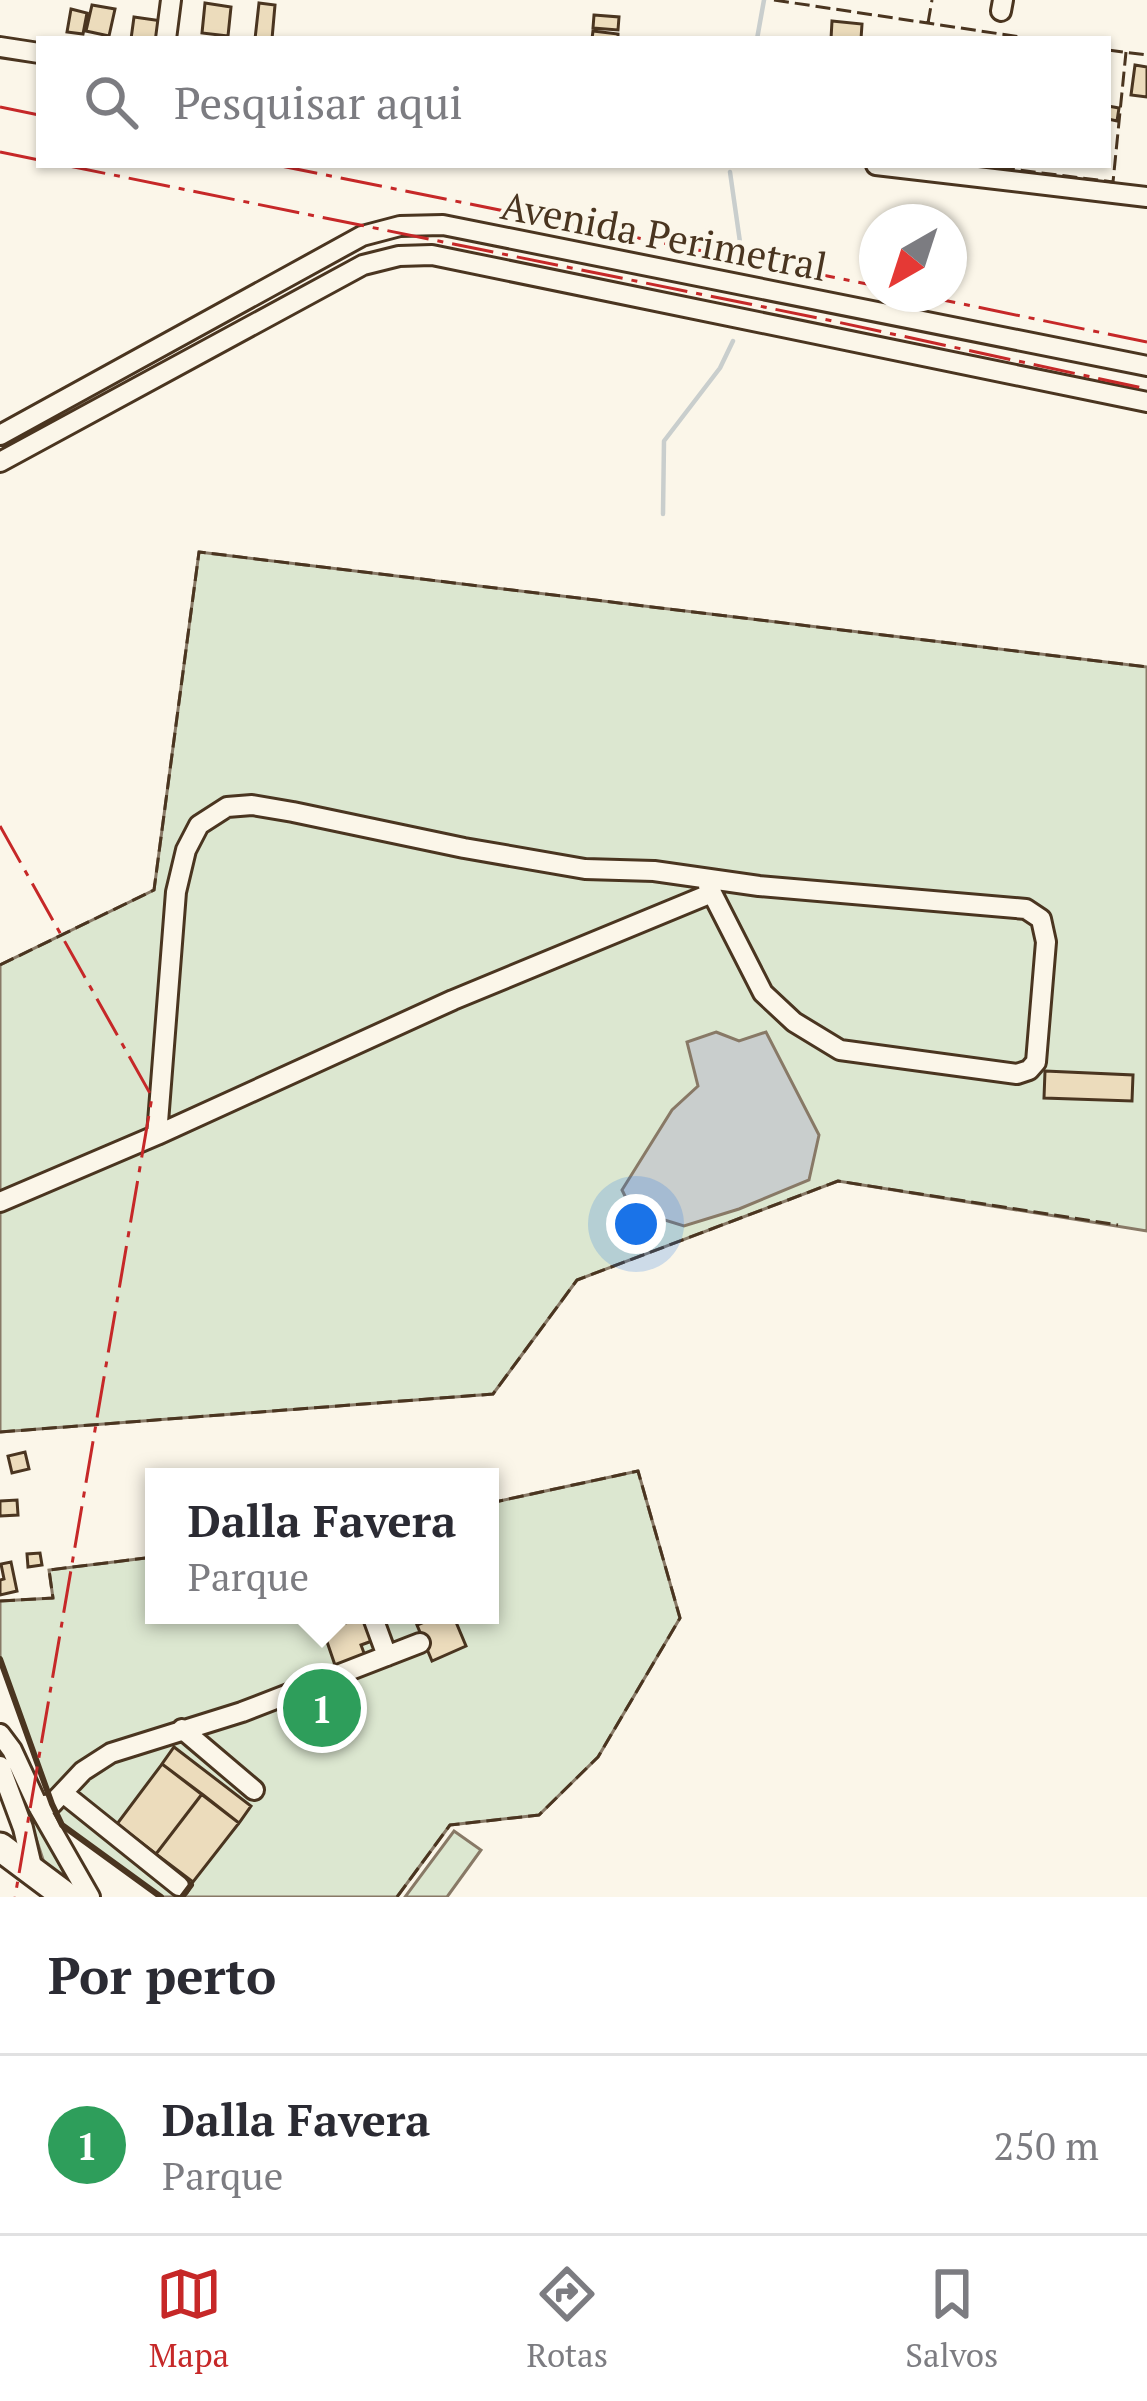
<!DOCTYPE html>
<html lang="pt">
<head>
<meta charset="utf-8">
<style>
  :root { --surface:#fff; --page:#f7f7f7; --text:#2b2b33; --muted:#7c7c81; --line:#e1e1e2; --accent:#c62828 }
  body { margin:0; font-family:"PT Serif",serif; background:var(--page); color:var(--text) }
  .compass { position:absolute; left:859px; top:204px; width:108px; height:108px; border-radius:50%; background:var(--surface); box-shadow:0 3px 9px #0004; rotate:219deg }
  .you { position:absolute; left:636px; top:1224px; width:42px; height:42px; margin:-30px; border:9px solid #fff; border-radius:50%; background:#1a73e8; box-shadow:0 0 0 18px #1a73e833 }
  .badge { display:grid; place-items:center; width:78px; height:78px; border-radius:50%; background:var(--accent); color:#fff; font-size:39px; font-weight:700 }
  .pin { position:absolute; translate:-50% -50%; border:6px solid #fff; box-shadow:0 3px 12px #0006 }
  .popup { position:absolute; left:145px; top:1468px; width:354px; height:156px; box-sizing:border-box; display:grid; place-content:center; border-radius:0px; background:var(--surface); filter:drop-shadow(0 3px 9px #0005); font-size:39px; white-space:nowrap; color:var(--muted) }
  .popup b { font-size:45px; color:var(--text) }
  .popup::after { content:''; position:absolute; left:50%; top:100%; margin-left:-24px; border:24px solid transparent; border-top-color:var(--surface) }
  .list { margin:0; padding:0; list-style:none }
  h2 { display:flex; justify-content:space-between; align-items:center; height:156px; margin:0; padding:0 48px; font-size:51px }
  h2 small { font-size:39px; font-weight:400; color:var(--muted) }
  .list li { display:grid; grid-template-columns:78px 1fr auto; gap:36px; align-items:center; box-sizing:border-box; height:180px; padding:0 48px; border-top:3px solid var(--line) }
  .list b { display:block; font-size:45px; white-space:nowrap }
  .list p { margin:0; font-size:39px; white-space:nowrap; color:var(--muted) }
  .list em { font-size:39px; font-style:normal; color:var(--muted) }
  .icon { flex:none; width:66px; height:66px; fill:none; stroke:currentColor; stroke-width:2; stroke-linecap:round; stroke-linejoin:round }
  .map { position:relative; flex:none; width:1147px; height:1897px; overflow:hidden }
  .search { position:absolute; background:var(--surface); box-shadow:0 3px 9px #0004; left:36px; right:36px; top:36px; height:132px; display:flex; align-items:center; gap:30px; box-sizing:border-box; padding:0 42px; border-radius:0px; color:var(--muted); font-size:45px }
  .sheet { height:336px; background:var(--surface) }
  nav { display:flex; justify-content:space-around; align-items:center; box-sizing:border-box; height:168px; border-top:3px solid var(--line); background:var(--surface); font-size:33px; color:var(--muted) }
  nav a { display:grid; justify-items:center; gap:6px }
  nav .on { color:var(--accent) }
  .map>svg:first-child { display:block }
  .green { fill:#dce7d0; stroke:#887966; stroke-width:3 }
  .water { fill:#c9cecd; stroke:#887966; stroke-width:3 }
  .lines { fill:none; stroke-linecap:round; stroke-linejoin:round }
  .stream { stroke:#c9cecd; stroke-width:4.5 }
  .building { fill:#ecdcbc; stroke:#4a3520; stroke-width:3 }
  .minor-casing { stroke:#4a3520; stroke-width:24 }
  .highway-casing { stroke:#4a3520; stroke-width:33 }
  .minor { stroke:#fbf6e9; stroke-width:18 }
  .highway { stroke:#fbf6e9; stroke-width:27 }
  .fence { stroke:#4a3520; stroke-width:3; stroke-dasharray:15 6; stroke-linecap:butt }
  .wall { stroke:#4a3520; stroke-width:6 }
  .power { stroke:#c62828; stroke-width:3; stroke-dasharray:42 9 6 9; stroke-linecap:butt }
  .labels { text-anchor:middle; stroke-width:9; stroke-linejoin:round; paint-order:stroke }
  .street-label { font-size:39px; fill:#4a3520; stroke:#fbf6e9 }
</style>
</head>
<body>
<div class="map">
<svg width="1147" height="1897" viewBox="0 0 1147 1897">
  <rect width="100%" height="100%" fill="#fbf6e9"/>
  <path class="green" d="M199,552l948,115v564l-309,-50 -261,99 -84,114 -493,38v-467l154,-75z
    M638,1471l42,147 -82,139 -59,58 -89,10 -53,72h-236l-99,-72 -10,-21 -52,-145v-58l53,-3 -4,-28 105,-13v58h336v-112z
    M19,1786l53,102 -25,-16z
    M454,1831l27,19 -34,47h-42z"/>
  <path class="water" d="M716,1032l23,9 27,-9 53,103 -10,45 -70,29 -55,17 -52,-16 -10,-20 50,-80 26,-24 -11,-44z"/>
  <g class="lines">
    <path class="stream" d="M757,39l7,-39
      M730,172l11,77
      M663,514l1,-73 56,-73 13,-27"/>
  </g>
  <path class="building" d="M205,3l26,4 -3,29 -26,-3z
    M259,3l16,2 -3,34h-17z
    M92,5l23,4 -6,27 -23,-5z
    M71,9l16,4 -4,21 -16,-2z
    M594,15l25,2 -1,13 -25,-2z
    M134,17l28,4 -3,18h-28z
    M832,21l30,3 -1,15h-30z
    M593,31l25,3v5h-26z
    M1135,65l12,2v30l-16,-2z
    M1108,106l11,2 -2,13 -9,-2z
    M1045,1071l88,4 -1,26 -88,-3z
    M25,1452l4,17 -17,4 -4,-17z
    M17,1500l1,15 -18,1v-15z
    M40,1553l2,12 -14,2 -1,-13z
    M11,1562l6,29 -17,4v-15l4,-1 -3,-15z
    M441,1615h12l13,31 -34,15 -15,-36z
    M364,1617l8,24 -11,4 6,16 -30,10 -14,-41z
    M174,1747l77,59 -12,17 -77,-59z
    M162,1764l40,30 -46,60 -39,-30z
    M202,1794l37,29 -46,59 -37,-28z"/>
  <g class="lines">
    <defs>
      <path id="minor" d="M1001,11l2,-11
        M166,39l5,-39
        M0,47l39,6
        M876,165l271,32
        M0,435l362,-199 38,-10 43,-1 704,141
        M0,462l363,-197 36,-9 33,-1 715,147
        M157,1135l19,-243 10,-42 13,-25 28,-18 25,-2 41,7 171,36 121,21 69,2 105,15 267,23 15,10 5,23 -10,120 -7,8 -12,4 -177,-24 -46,-28 -31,-29 -51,-100
        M0,1202l157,-67 296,-135 259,-107 -4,-7
        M372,1615l15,41
        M182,1729l72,61
        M0,1734l12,16 26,56 52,91
        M0,1766l23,62 11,47
        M63,1793l116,93
        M38,1806l14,-2 31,-33 28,-18 131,-41 178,-69"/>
      <path id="highway" d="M0,1847l67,50"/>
    </defs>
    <use href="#minor" class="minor-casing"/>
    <use href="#highway" class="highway-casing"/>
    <use href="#minor" class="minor"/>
    <use href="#highway" class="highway"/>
    <path class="fence" d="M774,0l260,39
      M928,23l4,-23
      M1108,50l39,5
      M979,165l134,17 13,-130
      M0,965l154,-75 45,-338 948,115
      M0,1432l493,-38 84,-114 261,-99 280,44
      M0,1601l53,-3 -4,-28 105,-13
      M397,1897l53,-72 89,-10 59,-58 82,-139 -42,-147 -148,32"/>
    <path class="wall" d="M0,1659l52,145 10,21 99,72
      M182,1897l9,-12"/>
    <path class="power" d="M0,107l39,8
      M0,152l39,8
      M64,165l764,155 319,69
      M276,165l601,121
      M914,294l233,48
      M0,826l152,271 -137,800"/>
  </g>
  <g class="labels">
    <g class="street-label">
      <text transform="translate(664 236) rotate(11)" y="14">Avenida Perimetral</text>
    </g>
  </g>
</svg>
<svg class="compass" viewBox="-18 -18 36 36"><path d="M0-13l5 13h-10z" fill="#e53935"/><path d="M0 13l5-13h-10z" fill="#7c7c81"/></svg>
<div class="you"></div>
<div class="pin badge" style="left:322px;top:1708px;background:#2e9e5b">1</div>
<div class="popup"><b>Dalla Favera</b>Parque</div>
<div class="search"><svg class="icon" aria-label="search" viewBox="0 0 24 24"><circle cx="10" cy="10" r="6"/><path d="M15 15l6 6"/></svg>Pesquisar aqui</div>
</div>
<section class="sheet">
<h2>Por perto<small></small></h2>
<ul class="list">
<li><span class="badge" style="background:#2e9e5b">1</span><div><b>Dalla Favera</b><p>Parque</p></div><em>250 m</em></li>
</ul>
</section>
<nav>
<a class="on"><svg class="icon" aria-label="map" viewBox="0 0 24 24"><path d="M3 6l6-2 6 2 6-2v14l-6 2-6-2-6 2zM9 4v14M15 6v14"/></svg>Mapa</a>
<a><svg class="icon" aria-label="directions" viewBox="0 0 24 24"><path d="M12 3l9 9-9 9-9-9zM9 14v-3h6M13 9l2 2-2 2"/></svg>Rotas</a>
<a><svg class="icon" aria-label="saved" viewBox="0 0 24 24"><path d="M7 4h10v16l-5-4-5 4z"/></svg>Salvos</a>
</nav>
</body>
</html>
